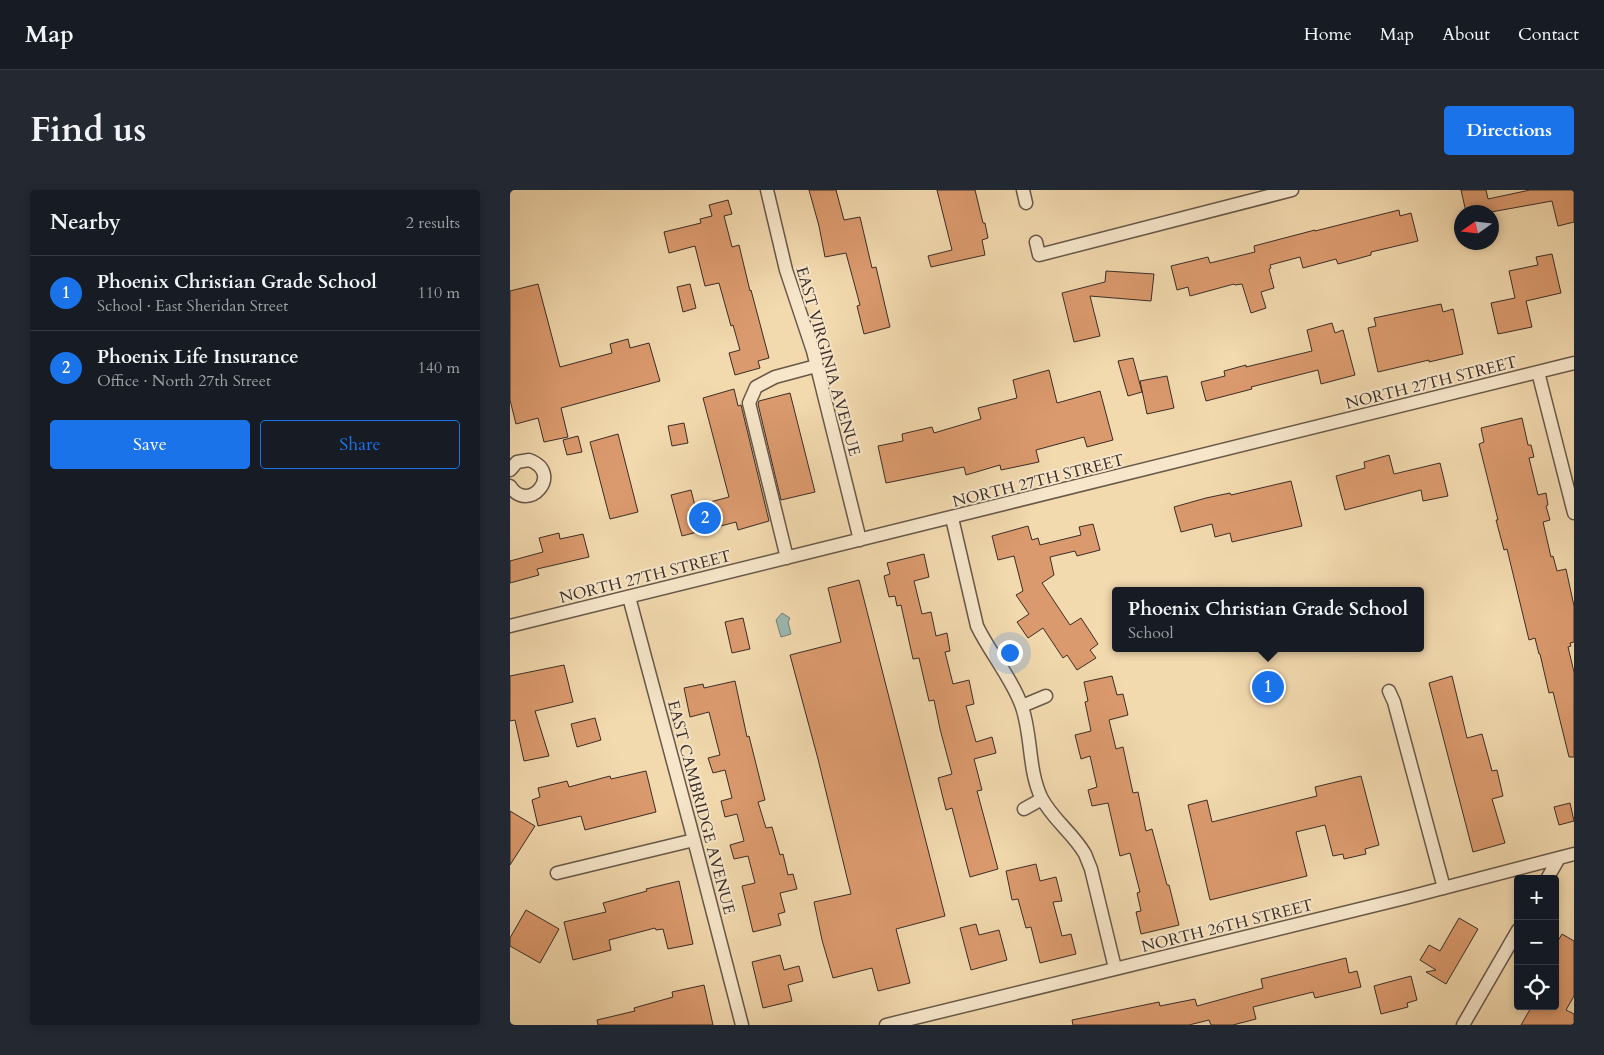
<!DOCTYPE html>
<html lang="en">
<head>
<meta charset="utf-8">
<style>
  :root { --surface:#171b24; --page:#242831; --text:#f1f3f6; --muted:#9ea1a6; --line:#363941; --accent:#1a73e8 }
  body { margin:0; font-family:Cardo,serif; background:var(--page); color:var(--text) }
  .controls { position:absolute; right:15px; bottom:15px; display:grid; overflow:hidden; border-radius:5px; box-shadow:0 2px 8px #0003 }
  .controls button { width:45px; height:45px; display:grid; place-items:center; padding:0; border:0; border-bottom:1px solid var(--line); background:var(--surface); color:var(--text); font:25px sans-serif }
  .compass { position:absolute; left:944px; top:15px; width:45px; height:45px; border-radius:50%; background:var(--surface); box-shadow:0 2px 8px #0003; rotate:256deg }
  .you { position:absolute; left:499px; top:462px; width:18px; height:18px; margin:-12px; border:4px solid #fff; border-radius:50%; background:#1a73e8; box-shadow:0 0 0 8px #1a73e833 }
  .badge { display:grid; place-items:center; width:32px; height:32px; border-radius:50%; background:var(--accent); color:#fff; font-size:16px; font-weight:700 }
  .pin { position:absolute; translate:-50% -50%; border:2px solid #fff; box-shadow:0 1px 5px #0006 }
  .popup { position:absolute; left:602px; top:397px; width:312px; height:65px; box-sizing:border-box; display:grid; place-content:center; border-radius:5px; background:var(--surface); filter:drop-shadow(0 1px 4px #0005); font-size:16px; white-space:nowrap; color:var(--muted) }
  .popup b { font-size:19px; color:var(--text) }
  .popup::after { content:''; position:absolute; left:50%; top:100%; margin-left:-10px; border:10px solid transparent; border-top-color:var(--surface) }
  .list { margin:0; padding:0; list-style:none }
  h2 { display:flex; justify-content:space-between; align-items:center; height:65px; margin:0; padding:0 20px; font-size:21px }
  h2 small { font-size:16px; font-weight:400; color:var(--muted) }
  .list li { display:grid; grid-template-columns:32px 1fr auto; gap:15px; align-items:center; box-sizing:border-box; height:75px; padding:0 20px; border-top:1px solid var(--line) }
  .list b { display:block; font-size:19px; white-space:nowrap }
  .list p { margin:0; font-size:16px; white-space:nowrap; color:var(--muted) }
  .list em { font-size:16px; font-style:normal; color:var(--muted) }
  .actions { display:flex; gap:10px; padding:15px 20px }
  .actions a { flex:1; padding:11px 0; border:1px solid var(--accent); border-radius:5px; text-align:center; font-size:18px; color:var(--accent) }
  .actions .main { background:var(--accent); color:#fff }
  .icon { flex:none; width:28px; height:28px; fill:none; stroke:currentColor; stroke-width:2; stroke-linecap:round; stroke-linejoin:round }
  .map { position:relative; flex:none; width:1064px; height:835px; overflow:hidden; border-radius:5px }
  header { display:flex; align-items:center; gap:30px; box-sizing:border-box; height:70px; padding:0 25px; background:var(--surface); border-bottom:1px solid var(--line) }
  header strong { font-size:24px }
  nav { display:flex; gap:28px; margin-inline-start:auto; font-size:18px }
  .intro { display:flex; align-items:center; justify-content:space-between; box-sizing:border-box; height:120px; padding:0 30px }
  h1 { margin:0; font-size:35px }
  .button { padding:12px 22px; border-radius:5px; background:var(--accent); color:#fff; font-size:18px; font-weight:700 }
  main { display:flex; gap:30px; padding:0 30px }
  aside { flex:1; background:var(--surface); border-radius:5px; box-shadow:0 2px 8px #0003 }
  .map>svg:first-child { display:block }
  .water { fill:#9db9b2; stroke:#75817a }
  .building { fill:#db9a6d; stroke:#3a2d27 }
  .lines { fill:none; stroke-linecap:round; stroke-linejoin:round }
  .minor-casing { stroke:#685849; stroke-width:15 }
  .minor { stroke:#f7e6ca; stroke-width:12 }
  .labels { text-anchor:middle; stroke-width:4; stroke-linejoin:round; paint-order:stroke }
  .street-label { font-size:16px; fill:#3a2d27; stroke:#f7e6ca }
</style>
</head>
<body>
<header>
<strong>Map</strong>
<nav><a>Home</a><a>Map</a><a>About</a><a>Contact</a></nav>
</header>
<div class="intro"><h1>Find us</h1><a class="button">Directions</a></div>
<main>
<aside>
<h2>Nearby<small>2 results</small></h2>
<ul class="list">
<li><span class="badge">1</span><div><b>Phoenix Christian Grade School</b><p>School · East Sheridan Street</p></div><em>110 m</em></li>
<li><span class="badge">2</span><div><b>Phoenix Life Insurance</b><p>Office · North 27th Street</p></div><em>140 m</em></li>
</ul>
<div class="actions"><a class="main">Save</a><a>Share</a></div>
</aside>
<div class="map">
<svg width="1064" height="835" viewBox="0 0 1064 835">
  <rect width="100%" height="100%" fill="#f2d9ae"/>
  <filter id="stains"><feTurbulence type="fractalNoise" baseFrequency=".004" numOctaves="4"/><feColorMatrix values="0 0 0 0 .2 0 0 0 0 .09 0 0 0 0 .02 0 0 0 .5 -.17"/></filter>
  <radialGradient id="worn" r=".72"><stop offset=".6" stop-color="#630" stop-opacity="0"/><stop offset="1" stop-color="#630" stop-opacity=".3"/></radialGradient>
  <path class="water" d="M272,423l8,5 -2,4 3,12 -10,3 -5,-17z"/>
  <path class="building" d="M299,0h27l8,30 16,-3 12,51 4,-1 14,60 -26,7 -7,-28 3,-1 -14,-52 -21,4 -6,-31z
    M427,0h38l8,33h2l3,15 -6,2 3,15 -54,12 -3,-11 24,-6z
    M951,0h25l2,9 42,-9h44v32l-16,4 -6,-25 -61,11h-25z
    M218,10l4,14 -8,2 8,31 7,-2 11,46 1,-1 18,68 -11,3 2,7 -25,7 -6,-22 11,-3 -7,-25 -2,1 -12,-43 -14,3 -10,-40 -26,7 -5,-21 37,-9 -1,-4 12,-3 -3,-11z
    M889,20l1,6 11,-3 7,28 -47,11v3l-33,9 -2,-5 -33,9 -3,-11 -30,8 1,3 -2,1 5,19 -13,4 5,16 -15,5 -9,-29 -7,1 -1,-1 -44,12 -2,-9 -11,3 -6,-24 37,-9 2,6 45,-11 -1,-6 61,-16v1z
    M1042,64l9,39 -35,8 6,26 -34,7 -7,-31 24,-5 -6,-27 29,-6 -2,-8z
    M596,81l48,3 -3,27 -61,-5 10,40 -26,6 -12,-49 43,-11z
    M28,94l22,83 52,-14 -2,-9 18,-5 2,9 19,-5 11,38 -99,27 7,29 -24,5 -6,-24 -22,6 -6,-24v-109z
    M180,94l6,24 -13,4 -6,-25z
    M931,114l2,8 10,-3 10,45 -34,8v-2l-51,12 -10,-44 8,-2 -2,-8z
    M822,133l3,10 8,-3 12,45 -34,9 -3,-14 -67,17 1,2 -46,12 -5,-19 24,-6 -1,-5 22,-6v2l66,-16 -5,-21z
    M623,168l9,34 -14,4 -10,-35z
    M539,180l8,33 43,-12 13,49 -26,7 -3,-10 -48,13 3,12 -38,8 -1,-5 -34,10 -2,-8 -78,16 -8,-37 25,-5 -1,-7 30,-7 2,6 47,-14 -3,-11 39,-10 -4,-18z
    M657,186l7,32 -27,6 -7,-33z
    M224,199l4,17 3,-1 28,116 -31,9 -2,-8 -54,14 -11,-41 20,-5 4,16 34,-9 -26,-99z
    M280,203l25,99 -34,8 -23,-96 1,-3z
    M1012,228l6,27h3l3,12 -5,1 9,37 8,-2 2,12 -2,1 4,14 -7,2 8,35 2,-1 4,15 9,-2 8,37v36l-4,1 1,3 -3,1 6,25v85h-5l-16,-65 -4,1 -9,-39h-1l-4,-16 -6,2 -22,-91 -3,1 -8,-30h2l-19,-76 5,-2 -3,-14z
    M174,233l4,20 -16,3 -4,-20z
    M108,244l20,78 -28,7 -20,-77z
    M68,246l4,16 -15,3 -4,-15z
    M879,265l5,19 46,-11 8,33 -25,5 -2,-11 -76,20 -9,-34 29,-8 -1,-6z
    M781,291l11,45 -70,16 -2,-9 -15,4 -3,-13 -31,8 -7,-25 32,-9 24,-5 1,2z
    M583,334l7,26 -23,6 -2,-5 -25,6 4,18 -12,8 28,42 11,-7 17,26 -8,6 6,8 -19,12 -10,-15 -4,3 -20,-30 -15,10 -11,-16 12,-8 -13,-19 7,-4 -9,-35 -16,4 -6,-24 36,-10 4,14 6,-2 2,7 41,-10 -2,-8z
    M49,343l1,6 23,-5 6,23 -52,12 2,6 -29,8v-22l33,-9 -4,-14z
    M414,364l5,23 -15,4 8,33 9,-2 5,24 11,-3 3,18 -5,1 8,32 16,-4 5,24 -8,2 10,36 16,-5 4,16 -22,6 8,31 -5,1 21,78 -28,8 -18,-69 -6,2 -8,-32 14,-4 -12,-45 -6,-29 -5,1 -10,-43 -6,1 -12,-54 -4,1 -2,-10 -6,1 -5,-21 6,-2 -3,-11z
    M349,390l86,336 -49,13 14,54 -32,8 -6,-23 -39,10 -11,-38 -8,-38 37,-8 -33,-135 -28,-104 51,-13 -13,-54z
    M233,428l7,31 -18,4 -7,-31z
    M54,475l9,37 -38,9 14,45 -25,5 -9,-41 -5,1v-45z
    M602,486l5,19 6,-1 5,21 -19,5 7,29 7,-2 10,46 5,-1 8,39 6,-2 15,56h2l10,40 -38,9 -5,-22 5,-1 -4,-18 3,-1 -10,-39 -10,3 -12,-53 -16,3 -4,-16 9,-3 -7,-31 -9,3 -6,-24 16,-4 -6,-29 3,-1 -4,-19z
    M942,486l15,62 15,-4 10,37 5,-1 6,26 -11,3 13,44 -32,9 -44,-169z
    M225,491l12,56 2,-1 16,64 -7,2 8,26 6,-1 8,28 3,-1 5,21 5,-1 4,15 -17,4 5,19 -7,2 3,11 -28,7 -11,-46 13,-3 -7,-27 -14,3 -4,-14 14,-4 -7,-27 -12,3 -4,-16 11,-3 -7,-28 -12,3 -5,-15 12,-3 -11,-43 -19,5 -6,-29 19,-4 1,4z
    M85,528l6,22 -24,7 -6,-23z
    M136,581l10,41 -71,18 -4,-14 -43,10 -6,-26 8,-3 -2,-9 29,-7 2,6 41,-11 1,3z
    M851,586l18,69 -14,4 1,5 -22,5 -1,-5 -10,2 -8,-31 -29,7 11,44 -97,24 -22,-95 19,-5 5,22 105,-26 -2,-9z
    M1060,613l4,18 -15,4 -5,-18z
    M0,621l25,15 -25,39z
    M526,674l4,17 16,-4 6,24 -9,1 9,34 9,-2 5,20 -36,9 -9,-36 -5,1 -8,-29 -6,1 -6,-29z
    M169,691l14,63 -25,5 -5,-20 -7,1 -1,-2 -46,12 2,10 -38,10 -9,-38 42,-10 -3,-9 44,-12 -1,-2z
    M16,720l33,19 -19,34 -30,-17v-8z
    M949,728l19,11 -32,55 -20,-12 10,-2 -16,-10 9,-15 11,6z
    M466,734l3,11 20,-5 8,30 -36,10 -11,-42z
    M1052,744l12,7v55l-8,14 8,4v11h-53l11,-19h23v-60z
    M270,765l4,15 15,-4 4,15 -15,4 4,16 -29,7 -11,-46z
    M836,768l3,15 8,-2 4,16 -46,11 -2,-6 -60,15 3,12 -23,6h-22l-2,-5 -20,5h-116l-1,-5 87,-18 1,4 35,-7 2,7 66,-18 -2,-9z
    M901,786l6,24 -10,3 1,4 -27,7 -7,-28z
    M194,795l9,40h-115l-1,-5 38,-9 -1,-3 39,-11 -1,-5z"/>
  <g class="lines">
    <defs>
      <path id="minor" d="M257,0l19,80 27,81 47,189
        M513,0l3,13
        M526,52l3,13 253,-65
        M1028,182l36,141
        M0,280l7,-8 12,-2c36,13 -1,55 -19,26
        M442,328l25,108c13,27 36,54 45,81 10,29 6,62 19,90 11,22 32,36 44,57 2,5 4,10 6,15l24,99
        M277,368l-38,-155 7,-16 19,-10 41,-11
        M119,407l65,243 48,185
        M0,436l1064,-263
        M879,501l5,11 50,186
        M512,516l24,-10
        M514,619l18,-10
        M47,683l137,-33
        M1037,689l12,-21
        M376,835l519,-127 169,-44
        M953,835l55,-95"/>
    </defs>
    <use href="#minor" class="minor-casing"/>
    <use href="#minor" class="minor"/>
  </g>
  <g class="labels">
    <g class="street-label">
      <text transform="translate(319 171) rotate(74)" y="6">EAST VIRGINIA AVENUE</text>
      <text transform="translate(921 192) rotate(-14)" y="6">NORTH 27TH STREET</text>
      <text transform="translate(528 290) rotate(-14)" y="6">NORTH 27TH STREET</text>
      <text transform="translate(135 386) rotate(-14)" y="6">NORTH 27TH STREET</text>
      <text transform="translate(192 617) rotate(75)" y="6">EAST CAMBRIDGE AVENUE</text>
      <text transform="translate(717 735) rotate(-14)" y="6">NORTH 26TH STREET</text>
    </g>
  </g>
  <rect width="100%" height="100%" filter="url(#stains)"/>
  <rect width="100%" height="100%" fill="url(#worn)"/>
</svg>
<div class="controls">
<button>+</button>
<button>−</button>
<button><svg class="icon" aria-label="locate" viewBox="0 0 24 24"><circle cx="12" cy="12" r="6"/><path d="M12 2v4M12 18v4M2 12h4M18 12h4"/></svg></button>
</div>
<svg class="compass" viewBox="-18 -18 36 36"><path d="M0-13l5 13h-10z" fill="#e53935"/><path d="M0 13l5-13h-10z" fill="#9ea1a6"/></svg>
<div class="you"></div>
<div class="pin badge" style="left:758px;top:497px">1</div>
<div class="popup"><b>Phoenix Christian Grade School</b>School</div>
<div class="pin badge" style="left:195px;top:328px">2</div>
</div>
</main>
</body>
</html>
